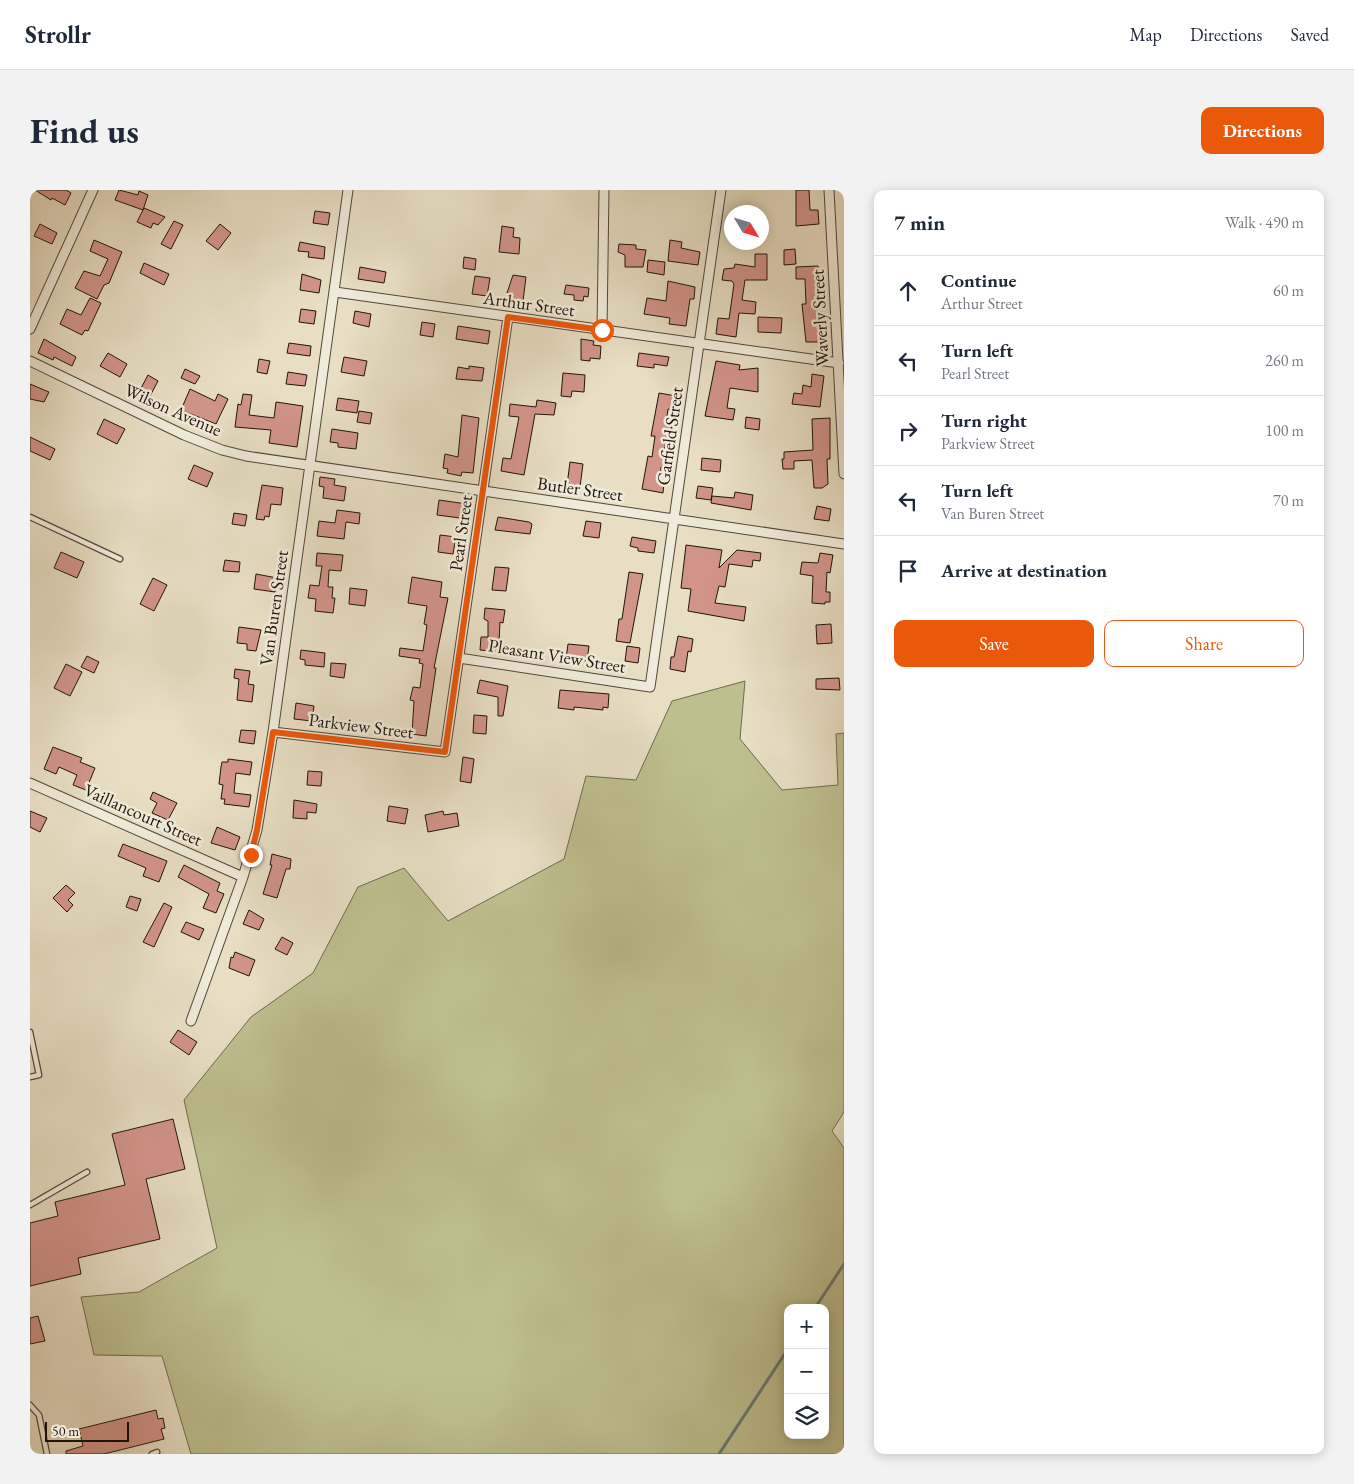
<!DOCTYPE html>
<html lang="en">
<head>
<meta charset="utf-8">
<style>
  :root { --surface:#fff; --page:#f2f2f3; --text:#1f2937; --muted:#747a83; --line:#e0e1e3; --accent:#ea580c }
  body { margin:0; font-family:"EB Garamond",serif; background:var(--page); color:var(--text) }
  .controls { position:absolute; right:15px; bottom:15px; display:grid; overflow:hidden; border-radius:10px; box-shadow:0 2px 12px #0003 }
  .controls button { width:45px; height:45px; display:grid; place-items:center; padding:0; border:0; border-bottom:1px solid var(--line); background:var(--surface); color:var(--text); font:25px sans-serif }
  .compass { position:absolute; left:694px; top:15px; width:45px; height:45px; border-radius:50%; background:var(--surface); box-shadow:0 2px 12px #0003; rotate:128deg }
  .scale { position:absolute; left:15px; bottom:12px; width:84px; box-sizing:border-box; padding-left:5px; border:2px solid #1f150c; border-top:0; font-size:14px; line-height:18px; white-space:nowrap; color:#1f150c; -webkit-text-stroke:4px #efead9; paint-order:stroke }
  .stop { position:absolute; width:15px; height:15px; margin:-11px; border:4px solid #ea580c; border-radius:50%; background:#fff }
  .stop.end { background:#ea580c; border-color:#fff; box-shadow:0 1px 5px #0008 }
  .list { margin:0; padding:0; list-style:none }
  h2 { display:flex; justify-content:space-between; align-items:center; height:65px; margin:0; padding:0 20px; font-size:21px }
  h2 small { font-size:16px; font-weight:400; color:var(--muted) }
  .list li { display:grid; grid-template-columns:32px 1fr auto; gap:15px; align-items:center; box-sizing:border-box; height:70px; padding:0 20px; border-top:1px solid var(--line) }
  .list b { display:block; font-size:19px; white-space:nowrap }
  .list p { margin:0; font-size:16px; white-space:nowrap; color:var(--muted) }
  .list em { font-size:16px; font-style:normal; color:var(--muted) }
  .actions { display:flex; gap:10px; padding:15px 20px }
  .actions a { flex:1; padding:11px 0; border:1px solid var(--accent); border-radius:10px; text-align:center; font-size:18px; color:var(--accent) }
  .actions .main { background:var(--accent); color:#fff }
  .icon { flex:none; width:28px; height:28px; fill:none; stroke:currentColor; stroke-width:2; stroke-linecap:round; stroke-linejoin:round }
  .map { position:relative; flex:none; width:814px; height:1264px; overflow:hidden; border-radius:10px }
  header { display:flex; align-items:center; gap:30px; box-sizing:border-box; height:70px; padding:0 25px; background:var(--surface); border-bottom:1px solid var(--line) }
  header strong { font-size:24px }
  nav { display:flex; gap:28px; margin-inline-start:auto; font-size:18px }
  .intro { display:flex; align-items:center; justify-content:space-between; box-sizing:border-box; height:120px; padding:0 30px }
  h1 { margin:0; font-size:35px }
  .button { padding:12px 22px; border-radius:10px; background:var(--accent); color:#fff; font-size:18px; font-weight:700 }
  main { display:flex; gap:30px; padding:0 30px }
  aside { flex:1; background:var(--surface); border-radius:10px; box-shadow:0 2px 12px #0003 }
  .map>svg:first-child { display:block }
  .green { fill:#bebf8f; stroke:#6e6a4e; fill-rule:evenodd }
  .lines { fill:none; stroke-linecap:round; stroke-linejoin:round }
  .stream { stroke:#677971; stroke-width:3 }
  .building { fill:#d29389; stroke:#1f150c }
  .lane-casing { stroke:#51473a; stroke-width:7 }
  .street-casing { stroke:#51473a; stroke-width:11 }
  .lane { stroke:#efead9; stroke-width:4.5 }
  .street { stroke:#efead9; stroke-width:9 }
  .route { stroke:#ea580c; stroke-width:6 }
  .labels { text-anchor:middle; stroke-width:5; stroke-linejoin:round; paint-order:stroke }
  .street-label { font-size:18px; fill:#1f150c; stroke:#efead9 }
</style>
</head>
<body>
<header>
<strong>Strollr</strong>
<nav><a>Map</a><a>Directions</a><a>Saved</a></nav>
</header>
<div class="intro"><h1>Find us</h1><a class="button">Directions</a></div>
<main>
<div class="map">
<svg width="814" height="1264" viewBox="0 0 814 1264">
  <rect width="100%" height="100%" fill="#e7dec4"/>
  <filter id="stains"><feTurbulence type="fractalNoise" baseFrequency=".004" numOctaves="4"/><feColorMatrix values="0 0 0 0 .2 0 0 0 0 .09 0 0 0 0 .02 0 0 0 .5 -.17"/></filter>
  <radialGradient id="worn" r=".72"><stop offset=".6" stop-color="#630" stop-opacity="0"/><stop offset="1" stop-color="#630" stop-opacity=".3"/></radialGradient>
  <path class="green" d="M715,491l-5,58 42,51 56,-5 -2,-51 8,-1v379l-12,19 12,17v306h-653l-29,-98 -68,-1 -13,-58 58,-5 78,-44 -33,-148 67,-83 62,-44 45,-86 46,-19 44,53 116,-62 22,-83 50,4 36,-79zM758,1118h37v127h-37z"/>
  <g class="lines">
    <path class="stream" d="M785,1118l29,-44
      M689,1264l69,-105"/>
  </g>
  <path class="building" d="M5,0h31l5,3 -6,12 -13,-7 -1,2z
    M89,0l19,5 1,-4 9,4 -5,15 -28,-10z
    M766,0h13l1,20h8l1,14 -23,2z
    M114,18l21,9 -7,8 -5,-2 -2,5 -14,-6z
    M285,21l15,2 -2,12 -15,-2z
    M144,31l9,4 -12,24 -10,-5z
    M10,34l17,9 -5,11 -18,-8z
    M190,34l11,9 -13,17 -12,-9z
    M472,36l12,2 -1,9 7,1 -1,16 -20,-2z
    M64,50l28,12 -13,31 -5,2 -7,14 -22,-11 9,-17 16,5 8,-17 -18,-8z
    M640,50l12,2 -1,6 19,4 -2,13 -30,-4z
    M270,52l25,5 -1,12 -16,-2 1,-5 -11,-1z
    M589,54l17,1v4l10,1 -3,17h-18v-12l-7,-3z
    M765,59l1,15 -12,1v-15z
    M725,64h12v26h-22l-3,20 14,2 -1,12 -16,-1 -3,24 -20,-3 2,-16 11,1 5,-35 -2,-3 -10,-1 2,-11 10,-1 1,-4 20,3z
    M434,67l12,2 -1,11 -12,-2z
    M618,70l17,2 -1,13 -17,-3z
    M114,73l25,11 -5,11 -24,-12z
    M788,76l2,37h-3l1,26 3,-1 1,14h-16l-4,-38h4l-1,-25h-9v-12z
    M330,77l26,5 -2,11 -26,-4z
    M272,84l19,6 -2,13 -19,-3z
    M483,85l13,2 -3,24 -12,-1 1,-6 -5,-1z
    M445,86l15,2 -3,18 -15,-2z
    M638,91l27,6 -1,12h-4l-4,27 -17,-2 1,-6 -26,-4 3,-16 19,3z
    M536,95l23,3 -1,9 -4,-1 -1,5 -9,-1v-5l-10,-1z
    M60,108l11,5 -13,28 -3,-1 -3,5 -22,-11 7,-15 14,6z
    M271,119l15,2 -2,13 -15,-2z
    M325,121l16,3 -2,13 -16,-4z
    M728,127l24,1 -1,15 -23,-1z
    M392,132l13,2 -2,13 -13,-2z
    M428,136l32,5 -2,13 -32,-5z
    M14,149l32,18 -4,9 -18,-9 -1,3 -15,-7z
    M551,149l13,2 -1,4 8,1 -1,13 -10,-1v3l-9,-1z
    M259,153l22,3 -1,10 -23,-3z
    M78,163l19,11 -7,13 -20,-11z
    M609,163l30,4 -2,9 -13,-2v4l-17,-2z
    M314,167l23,4 -3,15 -23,-4z
    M229,169l11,2 -3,13 -10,-2z
    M686,171l24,4 -1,5 19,-2v24l-28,-4 -3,20 8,1 -2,11 -28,-4z
    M439,176l15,2 -2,13 -26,-2 2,-12 11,2z
    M155,179l15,7 -5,8 -14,-6z
    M258,182l19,3 -2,11 -19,-2z
    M533,183l22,2 -1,17 -12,-1 -1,6 -10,-1z
    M782,184l12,2 -4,31 -28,-3 2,-11 8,1 1,-9 8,2z
    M118,185l10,6 -9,17 -10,-6z
    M0,194l19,8 -5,10 -14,-3z
    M160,199l25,12 3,-7 10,5 -12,25 -35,-14z
    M629,203l17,3 -2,14 -6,-1 -2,16 6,2 -2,11h-4l-3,20h4l-1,9h-5l-1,15h4l-1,11 -21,-4 6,-33 4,1 3,-21h-4z
    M213,204l9,1 -3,20 25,3 2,-16 27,4 -6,41 -28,-4 2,-13 -36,-3 3,-23 3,1z
    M308,208l21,3 -2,12 -21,-3z
    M507,210l19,3 -2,12 -19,-1 -11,61 -23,-4 2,-13 8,1 8,-42 -10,-1 1,-12 26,3z
    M329,221l13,2 -2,11 -13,-2z
    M432,225l17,3 -6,55 -11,-1 -1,4 -14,-3 1,-4 -5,-1 2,-14 13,3z
    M716,227l14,2 -1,11 -14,-2z
    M800,228v41h-3l1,25 -6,4h-8l-2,-28 -18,1v8h-11l-1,-10h2v-7l29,-2 -1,-31z
    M74,229l21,10 -8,15 -20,-10z
    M302,239l26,4 -2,16 -18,-2v-4l-8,-1z
    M0,247l25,12 -5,11 -20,-9z
    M672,268l19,2 -1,12 -19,-2z
    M540,272l13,2 -3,23 -13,-2z
    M164,275l19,8 -6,14 -19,-8z
    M290,287l15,2 -1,6 12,2 -2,14 -21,-3 1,-11 -5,-1z
    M232,295l21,3 -2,17 -10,-1 -2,13 -4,-1 -1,4 -8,-1z
    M668,296l15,2 -2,12 -15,-2z
    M705,302l18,3 -2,15 -40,-7 1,-7 22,2z
    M409,310l28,4 -1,11h-5l-1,3 -23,-3z
    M787,316l14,3 -2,12 -15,-2z
    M307,320l23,3 -1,11 -13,-2 -2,17 -27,-3 2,-15 16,2z
    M204,323l13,2 -2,11 -13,-2z
    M468,327l31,5 3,2 -2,10 -35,-4z
    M556,331l15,2 -2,15 -16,-2z
    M410,345l16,2 -3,17 -15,-2z
    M602,347l24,4 -2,12 -16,-2v-3l-8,-2z
    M656,355l36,5 -3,18 18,-18 24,3 -1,8 -7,-1 -1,7 -23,-3 -4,23 -6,-1 -4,17 31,4 -2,14 -56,-10 3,-22 -10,-1z
    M31,362l23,10 -7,16 -23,-10z
    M287,363l26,2 -2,16 -12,-1 -1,17h5l-1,11h3l-2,15 -18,-2 1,-12 -8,-1 2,-13 9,1 3,-20h-6z
    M790,363l13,2 -3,18 -3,-1 -1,20h4v10h-5v2l-13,-1 1,-27 -13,-2 2,-12 16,1z
    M195,370l15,2 -1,10 -16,-1z
    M465,377l14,1 -3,23 -14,-1z
    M599,382l14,2 -13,69 -14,-2 3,-22h3z
    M226,384l21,4 -2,14 -21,-3z
    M382,387l30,5 -2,15 8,1 -14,70h2l-10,68 -14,-2 2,-33 -4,-1 3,-13 7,1 3,-24 -4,-1 1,-4 -21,-3 1,-8 23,3 4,-26 -3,-1 3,-18 -19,-3z
    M123,388l14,7 -13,26 -14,-7z
    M320,398l17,2 -2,16 -16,-2z
    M455,418l20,2 -2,13 -3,-1 -1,21h4l-1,9 -22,-2 1,-13h7v-16l-4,-2z
    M801,434l1,19 -15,1 -1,-19z
    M209,437l22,3 -5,21 -9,-1v-6l-10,-1z
    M648,446l15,3 -2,13 -3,-1 -3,21 -15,-3 1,-12h3z
    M538,454l21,2 -2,15 -21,-2z
    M597,456l13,2 -2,15 -13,-2z
    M271,460l24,3 -1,14 -19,-2v-5l-5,-1z
    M57,466l12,6 -5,11 -13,-6z
    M301,473l15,1 -2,14 -14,-2z
    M36,474l16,8 -12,24 -16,-8z
    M205,479l15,2 -2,13 6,1 -2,17 -15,-2 2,-21 -5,-1z
    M809,488l1,12 -24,-1v-10z
    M450,490l28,6 -5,30h-5v-19l-21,-4z
    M530,500l49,4 -1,14 -5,-1v3l-29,-3v3l-16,-2z
    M266,513l18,3 -2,15 -18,-2z
    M444,525l13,1 -1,18 -13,-1z
    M211,540l15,1 -2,13 -15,-2z
    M23,557l29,11 -2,4 15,6 -9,22 -13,-5 4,-10 -18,-8 -3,7 -12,-5z
    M433,567l11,2 -3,24 -11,-2z
    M198,569l24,3 -2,13 -14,-2 -2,20 17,2 -2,12 -25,-3 1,-5h-4l2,-14 -4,-1 2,-17 1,-5h6z
    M278,581l14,1 -1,14 -14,-1z
    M123,602l24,11 -9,17 -16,-7 5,-10 -7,-4z
    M264,610l23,4 -1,9 -9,-1v7l-14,-1z
    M359,616l19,3 -3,15 -18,-3z
    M0,621l17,7 -7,14 -10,-5z
    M413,621l1,4 13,-2 2,13 -31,6 -3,-17z
    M187,637l23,10 -5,13 -24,-7z
    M93,654l44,17 -8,21 -16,-6 3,-8 -28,-12z
    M242,664l19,5 -1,10h-4l-9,29 -14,-4 9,-29h-2z
    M154,675l36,18 -3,8 7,3 -8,19 -13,-5 6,-14 -31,-17z
    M36,695l9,8 -7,7 5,5 -6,7 -14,-14z
    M100,706l11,3 -4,12 -11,-4z
    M134,713l8,4 -18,40 -11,-5z
    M219,720l15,9 -5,11 -16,-6z
    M156,732l18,7 -5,11 -18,-8z
    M252,747l11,6 -6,12 -12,-6z
    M205,762l20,8 -6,16 -20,-8 2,-11 2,1z
    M148,840l19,12 -8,13 -19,-13z
    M143,929l12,50 -39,10 14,60 -82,19 3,16 -51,12v-63l28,-7 -3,-14 70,-17 -13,-51z
    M8,1126l7,25 -15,3v-26z
    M126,1220l2,9 5,-1 2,10 -4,1 3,10 -60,15h-38v-3l17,-5 -4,-17z"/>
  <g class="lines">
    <defs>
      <path id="lane" d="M0,327l90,42
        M0,842l9,43 -9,2
        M0,1015l57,-33
        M0,1215l9,10 8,39
        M122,1264l5,-2"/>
      <path id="street" d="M799,0l15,284
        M305,102l504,71
        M0,139l63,-139
        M572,140l2,-140
        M0,171l154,74 38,15 24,6 598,88
        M429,468l191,29 71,-497
        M243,542l172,20 63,-435
        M0,593l213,94
        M161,831l52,-144 14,-47 16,-98 75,-542"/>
    </defs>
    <use href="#lane" class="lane-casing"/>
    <use href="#street" class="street-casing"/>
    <use href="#lane" class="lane"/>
    <use href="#street" class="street"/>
  </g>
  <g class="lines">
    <path class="route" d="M221,665l6,-25 16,-98 172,20 63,-435 94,13"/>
  </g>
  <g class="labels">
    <g class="street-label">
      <text transform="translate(499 114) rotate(8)" y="6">Arthur Street</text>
      <text transform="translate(790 128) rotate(-93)" y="6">Waverly Street</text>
      <text transform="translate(143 220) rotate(24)" y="6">Wilson Avenue</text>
      <text transform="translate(640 246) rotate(-82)" y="6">Garfield Street</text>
      <text transform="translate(550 299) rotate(8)" y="6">Butler Street</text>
      <text transform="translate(431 343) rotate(-82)" y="6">Pearl Street</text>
      <text transform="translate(244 418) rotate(-82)" y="6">Van Buren Street</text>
      <text transform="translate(527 466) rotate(9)" y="6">Pleasant View Street</text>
      <text transform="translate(331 536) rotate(7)" y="6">Parkview Street</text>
      <text transform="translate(113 625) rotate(24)" y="6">Vaillancourt Street</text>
    </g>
  </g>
  <rect width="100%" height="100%" filter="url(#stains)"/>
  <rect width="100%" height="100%" fill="url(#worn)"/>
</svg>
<div class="controls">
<button>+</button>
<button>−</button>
<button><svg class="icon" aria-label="layers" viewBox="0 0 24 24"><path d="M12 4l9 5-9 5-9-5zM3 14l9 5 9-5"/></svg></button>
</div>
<svg class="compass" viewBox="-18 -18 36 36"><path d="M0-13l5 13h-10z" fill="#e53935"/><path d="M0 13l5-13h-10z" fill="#747a83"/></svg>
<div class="scale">50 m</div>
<div class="stop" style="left:572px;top:140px"></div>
<div class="stop end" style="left:221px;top:665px"></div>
</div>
<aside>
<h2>7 min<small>Walk · 490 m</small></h2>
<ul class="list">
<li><svg class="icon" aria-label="ahead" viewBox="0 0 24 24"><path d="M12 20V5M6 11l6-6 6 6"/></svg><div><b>Continue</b><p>Arthur Street</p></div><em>60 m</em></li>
<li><svg class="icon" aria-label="left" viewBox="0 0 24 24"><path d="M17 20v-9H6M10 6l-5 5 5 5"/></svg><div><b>Turn left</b><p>Pearl Street</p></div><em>260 m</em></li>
<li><svg class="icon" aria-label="right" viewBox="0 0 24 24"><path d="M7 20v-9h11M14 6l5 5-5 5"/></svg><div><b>Turn right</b><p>Parkview Street</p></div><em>100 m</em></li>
<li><svg class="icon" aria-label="left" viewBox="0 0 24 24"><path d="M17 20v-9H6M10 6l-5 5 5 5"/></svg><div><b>Turn left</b><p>Van Buren Street</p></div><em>70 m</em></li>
<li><svg class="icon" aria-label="arrive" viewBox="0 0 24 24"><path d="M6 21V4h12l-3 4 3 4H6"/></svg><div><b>Arrive at destination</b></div></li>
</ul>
<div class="actions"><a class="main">Save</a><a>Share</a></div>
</aside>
</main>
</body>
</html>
